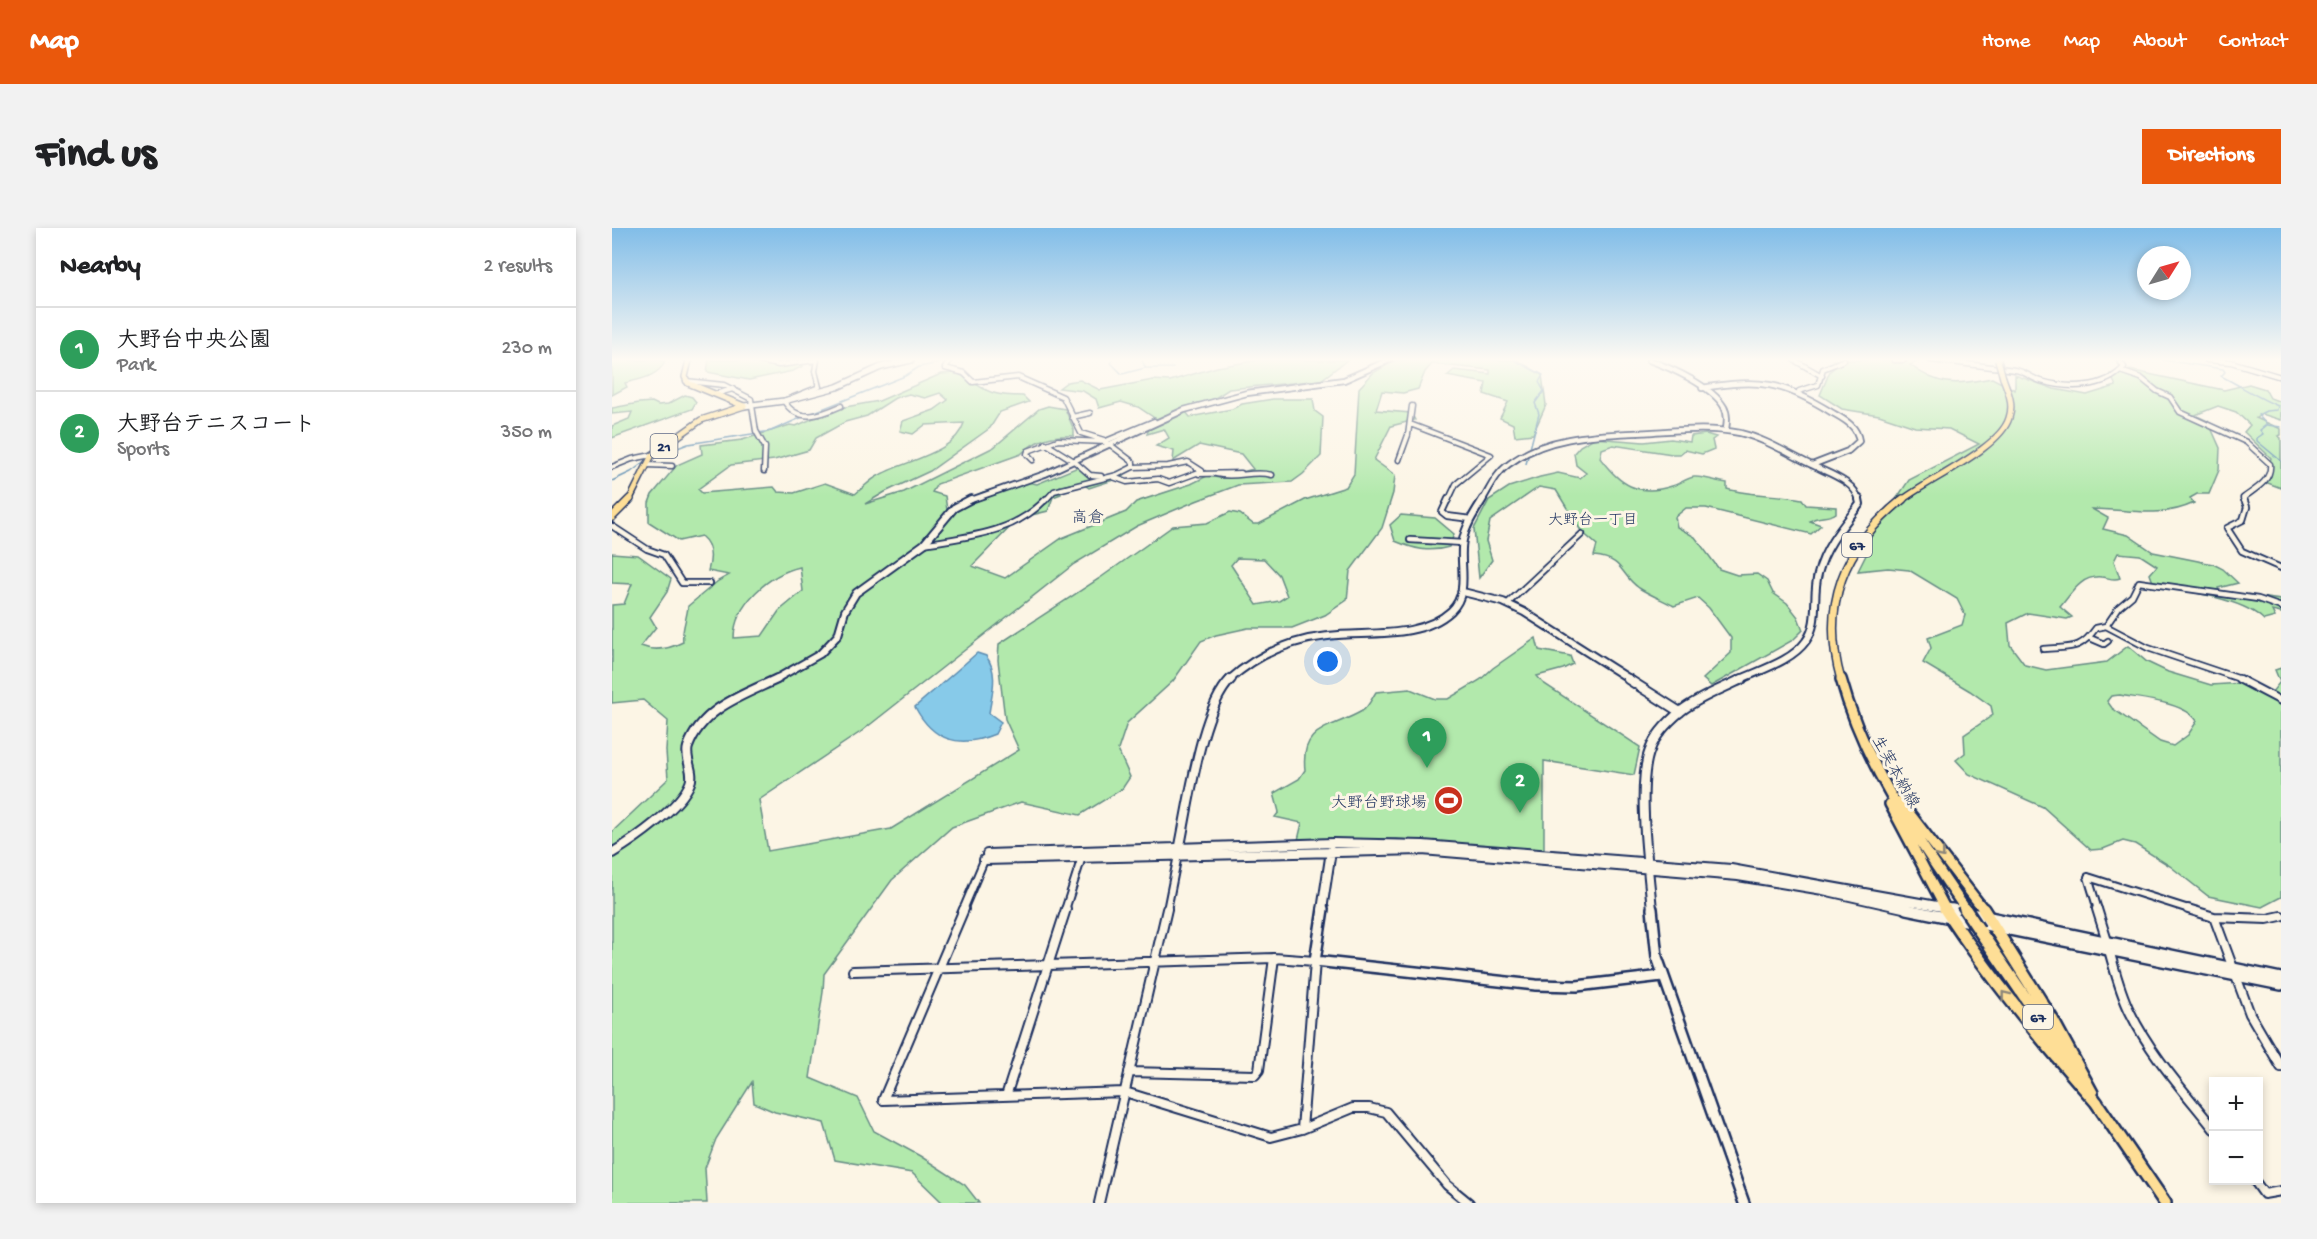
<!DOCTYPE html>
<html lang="en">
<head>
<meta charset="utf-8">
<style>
  :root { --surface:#fff; --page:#f2f2f2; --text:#202124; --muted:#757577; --line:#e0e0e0; --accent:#ea580c }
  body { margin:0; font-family:"Gochi Hand","Klee One",sans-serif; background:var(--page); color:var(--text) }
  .controls { position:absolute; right:18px; bottom:18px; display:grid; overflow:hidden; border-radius:0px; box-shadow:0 3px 9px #0003 }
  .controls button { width:54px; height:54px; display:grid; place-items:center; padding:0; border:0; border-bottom:2px solid var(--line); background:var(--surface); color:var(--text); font:30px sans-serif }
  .compass { position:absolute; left:1525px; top:18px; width:54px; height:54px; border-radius:50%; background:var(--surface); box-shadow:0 3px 9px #0003; rotate:53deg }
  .you { position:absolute; left:716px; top:434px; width:21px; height:21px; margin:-15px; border:4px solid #fff; border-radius:50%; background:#1a73e8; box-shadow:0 0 0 9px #1a73e833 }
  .badge { display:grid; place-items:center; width:39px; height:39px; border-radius:50%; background:var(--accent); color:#fff; font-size:20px; font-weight:700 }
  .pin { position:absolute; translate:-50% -50px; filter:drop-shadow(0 2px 3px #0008) }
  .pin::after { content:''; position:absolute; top:32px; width:21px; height:18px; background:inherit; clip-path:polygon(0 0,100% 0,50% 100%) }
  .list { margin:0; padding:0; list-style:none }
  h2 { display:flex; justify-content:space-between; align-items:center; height:78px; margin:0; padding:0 24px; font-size:26px }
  h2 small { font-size:20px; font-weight:400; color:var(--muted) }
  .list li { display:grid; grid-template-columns:39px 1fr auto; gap:18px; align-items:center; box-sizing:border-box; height:84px; padding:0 24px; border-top:2px solid var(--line) }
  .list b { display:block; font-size:22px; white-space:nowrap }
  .list p { margin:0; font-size:20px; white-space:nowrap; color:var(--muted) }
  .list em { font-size:20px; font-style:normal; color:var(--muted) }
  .map { position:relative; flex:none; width:1669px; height:975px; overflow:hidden; border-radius:0px }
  header { display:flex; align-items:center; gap:36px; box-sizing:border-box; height:84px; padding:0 30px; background:var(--accent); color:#fff }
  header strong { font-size:28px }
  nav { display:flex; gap:33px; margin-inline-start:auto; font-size:21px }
  .intro { display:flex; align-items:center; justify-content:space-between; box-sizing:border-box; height:144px; padding:0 36px }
  h1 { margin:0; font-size:42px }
  .button { padding:15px 27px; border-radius:0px; background:var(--accent); color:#fff; font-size:21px; font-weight:700 }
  main { display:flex; gap:36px; padding:0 36px }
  aside { flex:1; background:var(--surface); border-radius:0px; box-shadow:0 3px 9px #0003 }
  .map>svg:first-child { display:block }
  .green { fill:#b2e9ac; stroke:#668c85; stroke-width:1.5; fill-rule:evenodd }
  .water { fill:#87cae9; stroke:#5c8cb1; stroke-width:1.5 }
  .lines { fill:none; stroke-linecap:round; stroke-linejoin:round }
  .stream { stroke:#5c8cb1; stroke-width:1.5 }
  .minor-far3-casing { stroke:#1b2f5e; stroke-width:7 }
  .minor-far2-casing { stroke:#1b2f5e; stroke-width:8 }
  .minor-far1-casing { stroke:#1b2f5e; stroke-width:10 }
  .minor-casing { stroke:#1b2f5e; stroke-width:12 }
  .tertiary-far3-casing { stroke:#1b2f5e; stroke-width:8 }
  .tertiary-far2-casing { stroke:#1b2f5e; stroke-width:10 }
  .tertiary-far1-casing { stroke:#1b2f5e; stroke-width:12 }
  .tertiary-casing { stroke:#1b2f5e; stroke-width:14 }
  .secondary-casing { stroke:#1b2f5e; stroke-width:8 }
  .primary-far3-casing { stroke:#1b2f5e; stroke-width:8 }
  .primary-far2-casing { stroke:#1b2f5e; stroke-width:10 }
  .primary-far1-casing { stroke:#1b2f5e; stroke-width:14 }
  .primary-casing { stroke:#1b2f5e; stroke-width:16 }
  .minor-far3 { stroke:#fcf5e5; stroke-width:4 }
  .minor-far2 { stroke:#fcf5e5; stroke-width:4.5 }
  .minor-far1 { stroke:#fcf5e5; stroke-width:6 }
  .minor { stroke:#fcf5e5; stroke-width:8 }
  .tertiary-far3 { stroke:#fcf5e5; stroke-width:4.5 }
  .tertiary-far2 { stroke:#fcf5e5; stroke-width:6 }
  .tertiary-far1 { stroke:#fcf5e5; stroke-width:8 }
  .tertiary { stroke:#fcf5e5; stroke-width:9 }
  .secondary { stroke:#fcf5e5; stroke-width:5 }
  .primary-far3 { stroke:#fede96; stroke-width:5 }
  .primary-far2 { stroke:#fede96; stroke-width:7 }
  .primary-far1 { stroke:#fede96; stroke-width:9 }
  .primary { stroke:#fede96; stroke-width:11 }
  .primary-bridge-far2-casing { stroke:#1b2f5e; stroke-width:8; stroke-linecap:butt }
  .primary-bridge-far1-casing { stroke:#1b2f5e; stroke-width:14; stroke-linecap:butt }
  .primary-bridge-casing { stroke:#1b2f5e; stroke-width:16; stroke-linecap:butt }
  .primary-bridge-far2 { stroke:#fede96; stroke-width:5 }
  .primary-bridge-far1 { stroke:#fede96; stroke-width:9 }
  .primary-bridge { stroke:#fede96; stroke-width:11 }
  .oneway { stroke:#8c867a }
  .labels { text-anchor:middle; stroke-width:6; stroke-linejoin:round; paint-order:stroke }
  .shield { fill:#fcf5e5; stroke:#5e6a86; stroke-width:1.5 }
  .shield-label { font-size:15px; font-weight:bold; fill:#1b2f5e }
  .far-neighbourhood-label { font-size:15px; fill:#1b2f5e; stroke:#fcf5e5 }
  .far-quarter-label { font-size:16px; fill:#1b2f5e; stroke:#fcf5e5 }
  .street-label { font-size:16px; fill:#1b2f5e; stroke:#fcf5e5 }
  .poi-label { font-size:16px; fill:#1b2f5e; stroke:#fcf5e5; text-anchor:end }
</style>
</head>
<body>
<header>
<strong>Map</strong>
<nav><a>Home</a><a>Map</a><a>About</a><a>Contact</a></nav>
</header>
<div class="intro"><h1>Find us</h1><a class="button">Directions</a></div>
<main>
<aside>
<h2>Nearby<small>2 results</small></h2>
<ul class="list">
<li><span class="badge" style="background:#2e9e5b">1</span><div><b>大野台中央公園</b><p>Park</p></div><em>230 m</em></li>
<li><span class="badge" style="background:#2e9e5b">2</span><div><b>大野台テニスコート</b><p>Sports</p></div><em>350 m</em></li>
</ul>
</aside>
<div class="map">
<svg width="1669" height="975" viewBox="0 0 1669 975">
  <rect width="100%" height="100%" fill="#fcf5e5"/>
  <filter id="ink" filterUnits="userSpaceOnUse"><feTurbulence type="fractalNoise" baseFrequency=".0167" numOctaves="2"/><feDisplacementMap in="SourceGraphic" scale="12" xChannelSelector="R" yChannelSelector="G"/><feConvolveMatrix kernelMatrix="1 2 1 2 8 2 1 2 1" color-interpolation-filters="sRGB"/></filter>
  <g filter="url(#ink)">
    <path class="green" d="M0,132h47l6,2c-8,15 -25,17 -40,21l2,4 -15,8z
      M97,132h100l-6,1v5l-10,5 -44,9 -42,-8z
      M647,132h88l-26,20 -92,9 -25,16 -18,7 4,5 42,-8 10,-5 31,-5h40l2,12 8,6 -2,39 -18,18 -11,8 -54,3 -42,16 -59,25 -63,38 -212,167 -103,69 9,51 123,-22 128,-79 -14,-31 -7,-59 1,-16 101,-66 73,-52 34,-3 23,-11 10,2 13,10h6l46,-24 41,-13 8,-13 5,-86 14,-15 23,-13h121l25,15 4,30 -13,29 -18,2 -2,-12 -13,-6 8,-16 -24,-8 2,-11 -39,-7 7,-6 36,4v-4l-58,-6 -7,8 -7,17 -15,4 -21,-2 -6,19 35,3 4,7 -24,6 -17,34 21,15 -2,18 -11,35 -32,43 -3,29 -22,15 -33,13h-44l-32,7 -15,6 -28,40 -46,42 -9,27 12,27 -8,12 -42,26 -59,-13 -69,25 -60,53 -68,94 -1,18 -13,86 48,20 16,33 46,25 45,29 14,18h-36l-31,-30 -77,-13 -11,-37 -49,-11 -21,-9 -2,-21 -36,57 -11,29 2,35h-95v-371l56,-53 -2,-28 2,-30 -25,-21 -31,3v-98l12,-1 8,-20 -20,-1v-30l26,2 33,24 -4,13 -17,25 6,10 -15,19c14,6 28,3 42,-4 -2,-12 4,-23 5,-36l30,-25 11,-6 -21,-4c4,-13 4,-26 -7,-35l-22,5 -30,-19v-19l3,-8 25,-30 25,-11 -1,-9 41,-5 48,-15 6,1 38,-17 45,-8 62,-27 16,-1c30,16 28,23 66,23l6,6 -29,10 -10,16 -60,43 -45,21 -20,12 39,-12 90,-45 45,-38 9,-3 17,3 9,21v6c-22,-1 -38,3 -53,18l-84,30 -5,8 13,4 2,14 36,-18 45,-10 9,2 41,-17 16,12 31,-6 -2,4 -34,11 -9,-6 -20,4 1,8 -8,3 -5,14 -29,7 -47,48 33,12 57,-40 64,-26 10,-10 55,-18 16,-8 13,2 33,-9 -12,-15 -42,-9 -26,16 1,-10 -18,-5 13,-8 -5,-9 -17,5 6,-17 -15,-10 -17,-5 -22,6 -3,-9 -13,-8 -24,-3 8,-6 13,-2 20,10 53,-10 17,1 47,-14zM328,165l8,7 -14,10 -31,11 -3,10 13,3 12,-9 39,-2c-9,31 -62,38 -86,53 -8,4 -15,12 -23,18l-30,-11 -31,10 -16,-1 -4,-5 -72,6 -4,-4 33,-24 43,-5 35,-10 7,-12 29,-16 22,-6 28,-18 14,-4 16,4zM625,330l27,1 15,16 8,21 -8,5 -22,4 -26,-40zM188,339l3,24 -24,20 -17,25 -28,2c0,-33 35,-64 66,-71z
      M1221,132h76l8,2 -7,3c30,23 48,19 82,13l23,12v-15l39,14 33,6 29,-9 -6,-12 20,-4 94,20 25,-6 16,5 5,9 11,4v18l-19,-6 -6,4 25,11v6l-3,1 3,2v50l-16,-6 6,-24 -27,-26 6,-7 -14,-13 -18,-6 -23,9 13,6 12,27 -1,22 -10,24h-12l-7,4 4,5c-33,16 -67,6 -102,6l16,9 -5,11 25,6 25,17 60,12 10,5 15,14 -20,5 2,4 61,8v13l-9,-2 3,6 -11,3c-21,-22 -80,-29 -110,-35l-4,-11 7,-8 -17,-11 -22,-2 -4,8 6,17c-7,3 -12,-1 -19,-1 -20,-2 -30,17 -41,30l12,10 -5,2 -39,-6 -20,10 2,22 15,20 21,5 61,-8 21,-16 19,16 21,10 43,13 32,-2 29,9 8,-10 -5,-12 6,-2v229l-19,10 -54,-11 -38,-30 -35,-22 -12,-3 -20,8 -12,1 -48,-43 -74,-33 -13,-14 9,-7 -1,-18 29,-20 -2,-9 -21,-15 -47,-28 8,-15 -3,-10 34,-13 3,-10 -8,-16 -48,-29 -21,-2 -30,3 11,-22 -3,-5 43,-64 70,-36 -30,-15 -34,-2 -36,-12 -37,-6 -22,-14 10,-24 9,-7zM1508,467c21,4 65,7 77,26l-9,14 -15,11 -13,-4 -48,-34 -5,-7 4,-5z
      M73,167l7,2 4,5 -4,7 -80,29v-12l17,-7 3,-7 -20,2v-6l27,-5 13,-1 6,3 10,-1z
      M1094,206l10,3 -4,3 2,9 -12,5 -17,-4 -5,4h-8l-59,-9 -11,4 -2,9c20,27 38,39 72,28 7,-2 15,-8 22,-9 9,-1 23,5 33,6v6c24,7 50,5 75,10l4,6 30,2v6c-8,6 -18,2 -26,8l11,4 -10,9 -105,-26h-20l-11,9 2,10 18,10 24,32 18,6 20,-1 10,7 6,12 14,10 11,14 5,13 -10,10 -82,46 -8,-7 28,-26v-15l-22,-30 -11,-10 -24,8c-11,-6 -24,-11 -35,-18 -20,-14 -14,-29 -45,-32l3,-11 -16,-14 -25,-41 -17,-3 -49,34 -4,20 6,19 -13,18 -5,-49 15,-29 20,-13 31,-10 18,-4 22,5 6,-5 -10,-8 -2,-12 6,-7 14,-8 50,4 27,-3 19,3 1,-6z
      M789,287l34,3 19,16 -5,13c-20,6 -35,2 -54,-6l-5,-16z
      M924,410l3,12 31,6 3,8 -10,5 -26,7 6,7 97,64 -6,28 -90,-14v89l-148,-11 -98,1 4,-17 -27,-6 4,-5 -5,-19 25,-14 6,-9c-5,-45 27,-41 57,-59 6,-3 10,-13 14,-19l34,-3 25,10h13l32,-19 13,-12z"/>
    <path class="water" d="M365,425l9,3c13,17 6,37 3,57l12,9 -6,12c-36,15 -62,7 -80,-27z"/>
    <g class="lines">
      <path class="stream" d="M501,132l-2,3 11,11 23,-6h28
        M530,132l3,7
        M902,132l29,15 -4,7 5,9 -9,12 4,11 -13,50
        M1551,132l60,9 2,3 -4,4c20,10 37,22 57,30l-1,4 -11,1 -8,4 9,10
        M200,185l93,-37 14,-9 35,-7
        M1654,197l-6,5 3,4 -6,4v3l24,20
        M1655,197l14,2
        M42,229l34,-13 83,-13 34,-15
        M0,253l19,-9 16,-12"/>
      <defs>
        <path id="minor-far3" d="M142,132l25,5 37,-5
          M205,132l-2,11 4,16 -35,14c14,23 37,14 57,5
          M338,132l-5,8 19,5 9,9 45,-5 45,20 18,36 23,7 29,22v5l-16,8 -63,16 -9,10
          M1182,132l28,16
          M1282,132h10
          M1319,132c28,3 56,6 84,10 10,1 17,9 26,11 27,8 64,8 83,-14l-5,-7
          M1595,132l24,2 50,15
          M1508,143l21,7 16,13 13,6 10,15 66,30 24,22c2,17 -15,25 -27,34l1,3
          M74,153l38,4 27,14 5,32 9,16 -1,24
          M1187,163l19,-6 5,-16 21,-9
          M103,166l18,-5
          M460,189l18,-4
          M798,196l81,31 -35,29 -8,17
          M494,213l48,-20
          M433,215l29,18 16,14 11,1
          M421,232l-6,-6 1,-3 30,-11 48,2
          M787,232l9,-25 4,-29
          M35,237l25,1
          M0,239l20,-8 20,-4
          M587,246l42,-1
          M604,246c19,5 37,-4 56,1
          M501,249l14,5 31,-3 11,4 33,-12 -14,-9 -20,4 -35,1"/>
        <path id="minor-far2" d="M836,271l-6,13 5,4 24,3
          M1632,271l3,8 -4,13 -16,8 15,23 39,17
          M0,298l35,23 17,6 18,28h28
          M798,312l53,3
          M312,316c45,-8 89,-10 122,-45
          M895,376l75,-70
          M1478,410l14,6 4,-3
          M1431,421c27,-3 36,3 53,-21l10,-2
          M1631,452l-95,-32 -42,-22 13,-19 13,-11 7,-14 119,17 23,8"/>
        <path id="minor-far1" d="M1627,451l42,22
          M1476,649l10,33
          M1476,649l104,33
          M351,682l22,-52
          M453,682l17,-53
          M555,682l11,-55"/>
        <path id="minor" d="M352,681l-81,191 242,-8 146,45 31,-8 51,-21h16l17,4 61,73 22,18
          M1485,681l10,32
          M1576,681l26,8
          M1669,688l-14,3 -53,-2 36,97 31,53
          M1497,722c6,21 11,42 21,62 21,43 54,79 84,117
          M241,743l421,-13 41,3 -13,168
          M517,844l126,3 4,-5 15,-112
          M394,868l60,-187
          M1642,952l10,14 17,-3
          M487,975l68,-294"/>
        <path id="tertiary-far3" d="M1037,132c22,8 63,26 75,47 4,7 3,15 2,23
          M1090,160c58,-9 79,-7 129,24 12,7 26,13 28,29l-11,10 -36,14
          M356,273l77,-27 139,-64 63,-17 97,-13 45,-20
          M870,273c8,-13 14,-28 27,-37 41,-31 96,-29 144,-32 29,-2 58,-5 87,1 26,6 50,22 74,33 16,8 42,16 45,35"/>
        <path id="tertiary-far2" d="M851,364l40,10 21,10 107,68
          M162,452l46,-26 18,-19 7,-24 11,-18 68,-49 30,-36 17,-9
          M617,452c28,-25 61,-40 99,-44 38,-5 92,4 123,-25 20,-19 7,-48 12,-71 3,-15 12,-28 20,-41
          M1127,452c21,-10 53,-19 67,-39 14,-19 6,-45 12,-67 7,-28 25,-48 42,-70l-1,-5"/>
        <path id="tertiary-far1" d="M1016,451l52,33
          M0,625c22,-13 69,-46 78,-70 5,-11 -6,-25 -2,-36 14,-39 55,-52 89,-68
          M375,626l346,-11 90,2 308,24 228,41
          M566,627c10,-44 22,-146 53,-176
          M372,632l438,-10 316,26 85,14 89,20
          M710,682l9,-59
          M1040,682c-3,-39 -16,-126 -2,-160 5,-15 19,-29 31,-39 18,-14 41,-22 61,-32"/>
        <path id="tertiary" d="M711,681l-8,52 221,24 41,1 85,-10
          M1040,681l5,48 87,246
          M1294,681l375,76
          M1340,681l329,69"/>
        <path id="secondary" d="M132,178l40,-5 53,-14 44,-20 30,-7"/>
        <path id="primary-far3" d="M77,132l-4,17 3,6 56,23
          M17,273l23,-46 49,-35 43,-14
          M1289,273c26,-21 99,-52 108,-83 5,-14 -1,-27 -6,-40"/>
        <path id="primary-far2" d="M0,289l18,-18
          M1229,452c-21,-75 2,-133 62,-181"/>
        <path id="primary-far1" d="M1229,451c23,84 72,154 121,225
          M1288,573l84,109
          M1278,576l56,106"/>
        <path id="primary" d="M1333,681c45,69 97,132 152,194
          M1371,681l70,112 39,72
          M1367,702l98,143
          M1482,871l71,104"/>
      </defs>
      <use href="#minor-far3" class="minor-far3-casing"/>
      <use href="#minor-far2" class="minor-far2-casing"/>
      <use href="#minor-far1" class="minor-far1-casing"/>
      <use href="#minor" class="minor-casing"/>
      <use href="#tertiary-far3" class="tertiary-far3-casing"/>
      <use href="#tertiary-far2" class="tertiary-far2-casing"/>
      <use href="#tertiary-far1" class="tertiary-far1-casing"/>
      <use href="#tertiary" class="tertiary-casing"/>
      <use href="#secondary" class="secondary-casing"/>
      <use href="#primary-far3" class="primary-far3-casing"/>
      <use href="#primary-far2" class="primary-far2-casing"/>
      <use href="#primary-far1" class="primary-far1-casing"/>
      <use href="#primary" class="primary-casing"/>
      <use href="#minor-far3" class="minor-far3"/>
      <use href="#minor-far2" class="minor-far2"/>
      <use href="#minor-far1" class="minor-far1"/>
      <use href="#minor" class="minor"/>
      <use href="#tertiary-far3" class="tertiary-far3"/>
      <use href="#tertiary-far2" class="tertiary-far2"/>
      <use href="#tertiary-far1" class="tertiary-far1"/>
      <use href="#tertiary" class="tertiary"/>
      <use href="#secondary" class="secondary"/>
      <use href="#primary-far3" class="primary-far3"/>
      <use href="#primary-far2" class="primary-far2"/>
      <use href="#primary-far1" class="primary-far1"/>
      <use href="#primary" class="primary"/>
      <defs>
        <path id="primary-bridge-far2" d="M1386,132l5,18"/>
        <path id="primary-bridge-far1" d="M1350,676l4,6"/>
        <path id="primary-bridge" d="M1353,681l14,21"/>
      </defs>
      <use href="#primary-bridge-far2" class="primary-bridge-far2-casing"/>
      <use href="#primary-bridge-far1" class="primary-bridge-far1-casing"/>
      <use href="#primary-bridge" class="primary-bridge-casing"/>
      <use href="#primary-bridge-far2" class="primary-bridge-far2"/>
      <use href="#primary-bridge-far1" class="primary-bridge-far1"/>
      <use href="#primary-bridge" class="primary-bridge"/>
    </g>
    <defs><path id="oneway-chevron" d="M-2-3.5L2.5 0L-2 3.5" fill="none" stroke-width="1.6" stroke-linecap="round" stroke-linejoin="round" transform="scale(1.5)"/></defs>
    <g class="oneway">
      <use href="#oneway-chevron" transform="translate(1329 626) rotate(51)"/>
      <use href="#oneway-chevron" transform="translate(1393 767) rotate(-128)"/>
    </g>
  </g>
  <linearGradient id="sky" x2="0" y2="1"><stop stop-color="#81bde8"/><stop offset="0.49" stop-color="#fefaf3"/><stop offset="1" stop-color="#fefaf3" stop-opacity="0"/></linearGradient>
  <rect width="1669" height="268" fill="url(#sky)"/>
  <defs>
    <symbol id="stadium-disc" viewBox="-11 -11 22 22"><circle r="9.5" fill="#c8321e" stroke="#fcf5e5"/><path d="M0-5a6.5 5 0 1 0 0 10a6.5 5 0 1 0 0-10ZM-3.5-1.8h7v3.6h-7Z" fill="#fff"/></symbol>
  </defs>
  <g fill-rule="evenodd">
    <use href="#stadium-disc" x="820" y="556" width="33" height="33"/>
  </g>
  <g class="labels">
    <g class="shield">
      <rect x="38.5" y="206" width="27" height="24" rx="4.5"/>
      <rect x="1230" y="305" width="30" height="24" rx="4.5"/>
      <rect x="1411" y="777" width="30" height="24" rx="4.5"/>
    </g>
    <g class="shield-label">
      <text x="52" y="223">21</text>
      <text x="1245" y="322">67</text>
      <text x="1426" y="794">67</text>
    </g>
    <g class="far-neighbourhood-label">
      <text x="981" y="296">大野台一丁目</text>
    </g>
    <g class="far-quarter-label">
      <text x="476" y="294">高倉</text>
    </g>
    <g class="street-label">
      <text transform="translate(1285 543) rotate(61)" y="6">生実本納線</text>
    </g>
    <g class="poi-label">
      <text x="815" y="579">大野台野球場</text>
    </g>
  </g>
</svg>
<div class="controls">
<button>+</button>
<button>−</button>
</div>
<svg class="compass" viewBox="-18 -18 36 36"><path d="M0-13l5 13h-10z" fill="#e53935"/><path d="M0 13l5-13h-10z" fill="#757577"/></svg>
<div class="you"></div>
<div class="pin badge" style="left:815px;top:540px;background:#2e9e5b">1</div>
<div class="pin badge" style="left:908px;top:585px;background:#2e9e5b">2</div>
</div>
</main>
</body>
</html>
